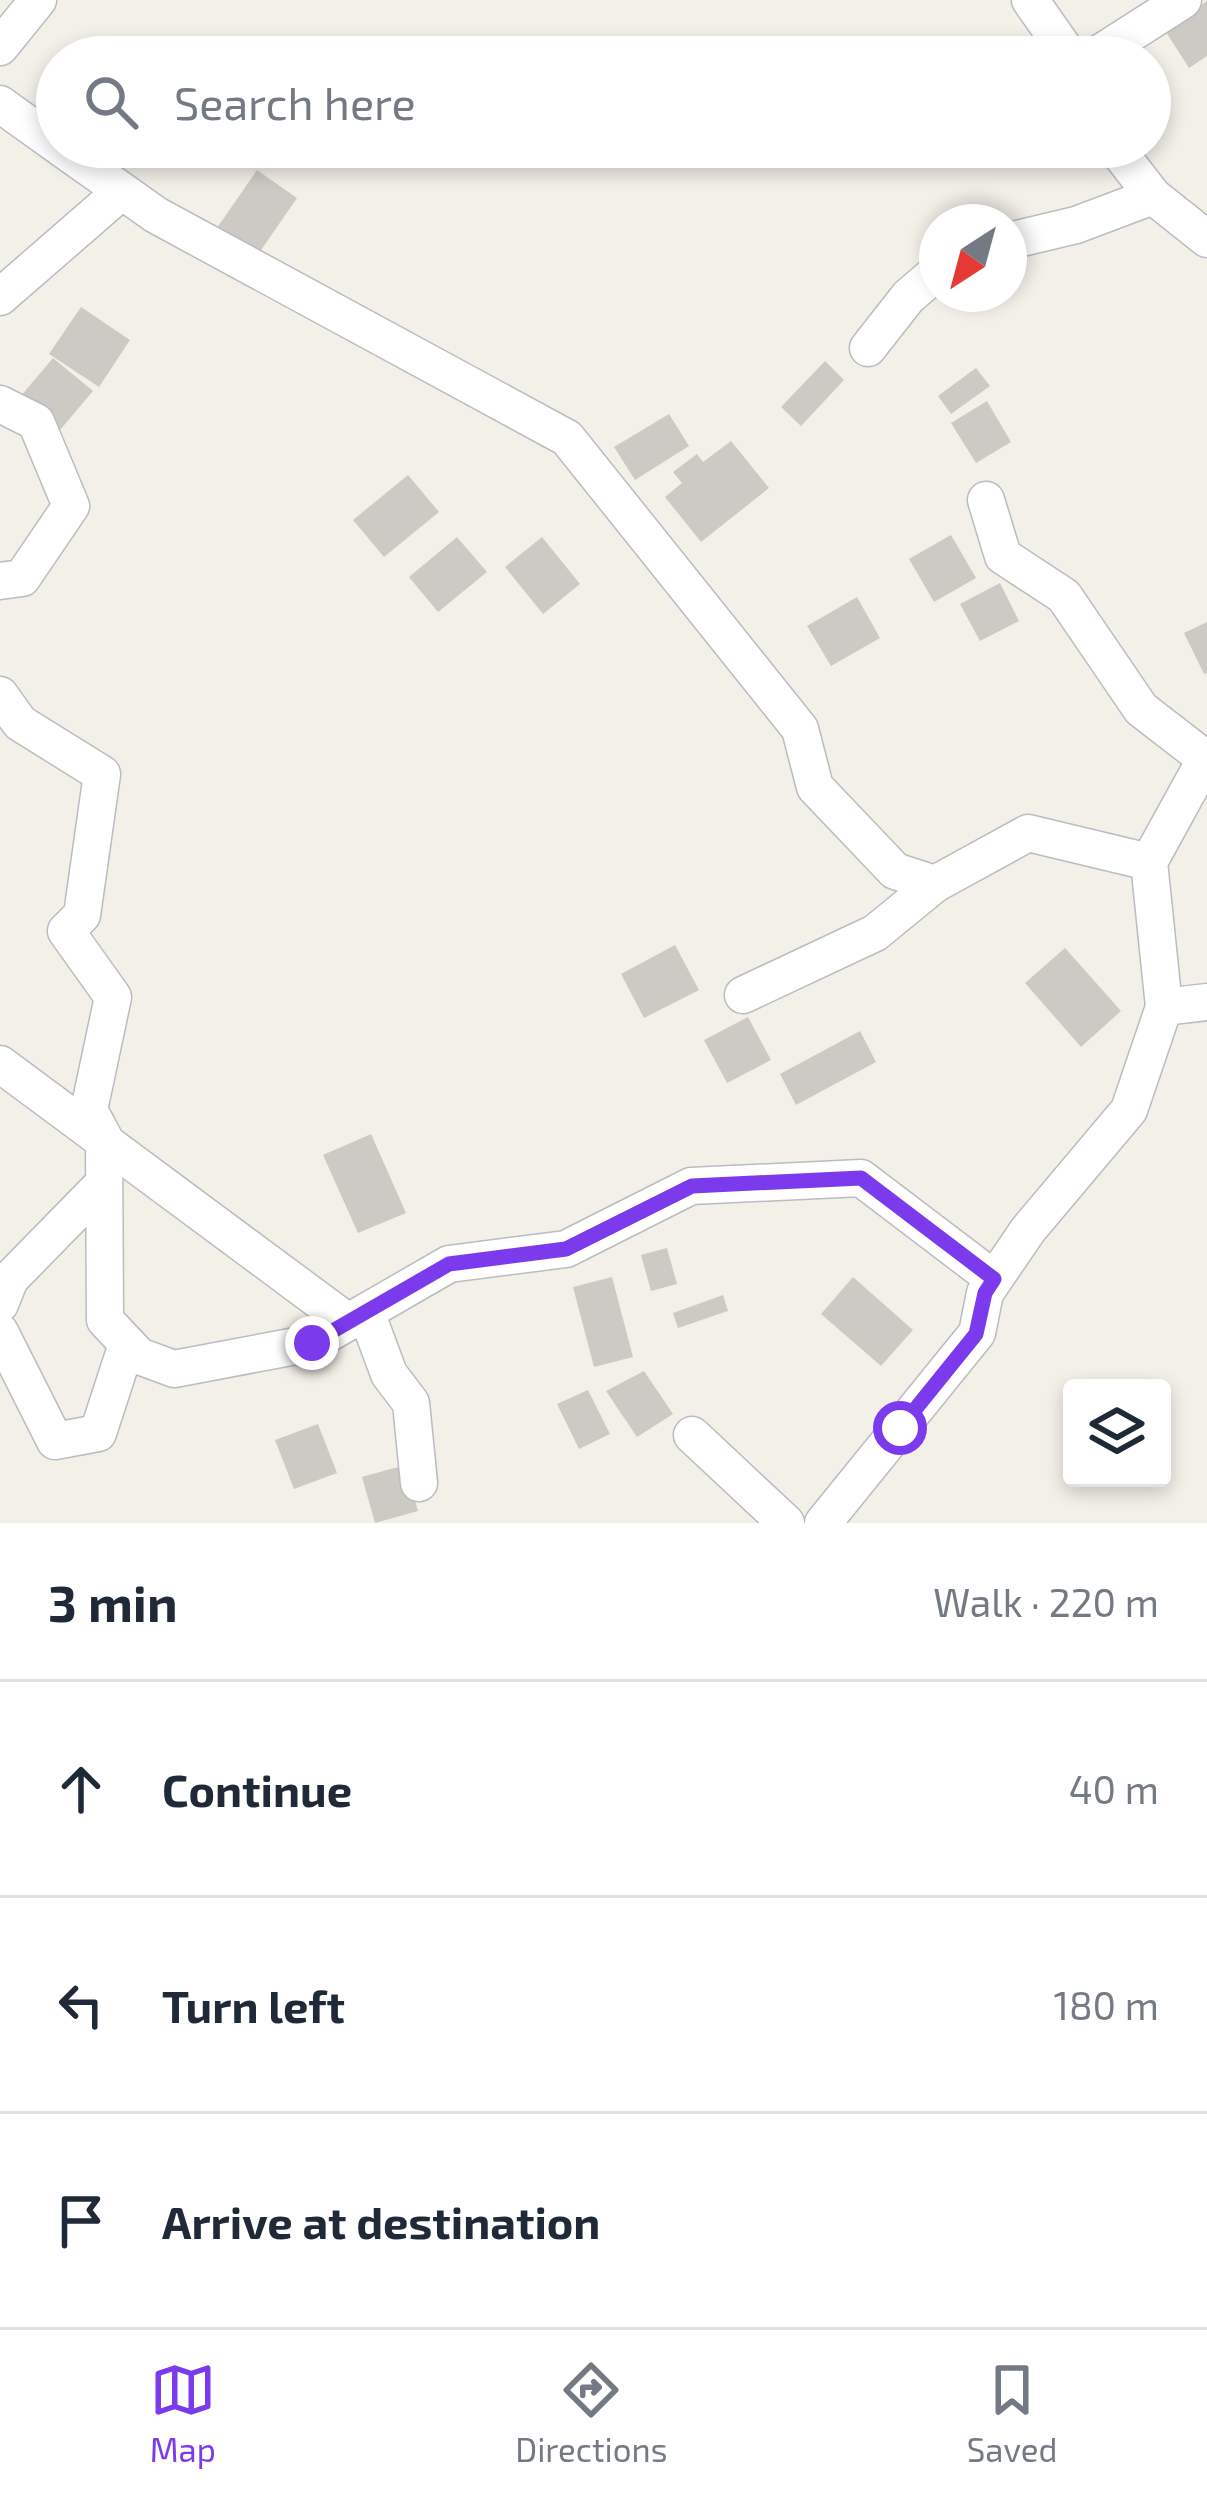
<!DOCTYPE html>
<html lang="en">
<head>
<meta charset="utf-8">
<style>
  :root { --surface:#fff; --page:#f2f2f3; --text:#1f2937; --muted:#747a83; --line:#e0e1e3; --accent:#7c3aed }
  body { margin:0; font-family:"Exo 2",sans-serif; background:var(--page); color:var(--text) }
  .controls { position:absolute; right:36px; bottom:36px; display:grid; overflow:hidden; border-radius:12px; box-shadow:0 6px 18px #0003 }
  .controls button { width:108px; height:108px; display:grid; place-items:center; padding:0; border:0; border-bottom:3px solid var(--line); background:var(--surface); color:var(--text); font:60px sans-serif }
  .compass { position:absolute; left:919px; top:204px; width:108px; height:108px; border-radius:50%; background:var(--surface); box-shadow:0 6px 18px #0003; rotate:216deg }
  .stop { position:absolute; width:36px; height:36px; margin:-27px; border:9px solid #7c3aed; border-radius:50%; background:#fff }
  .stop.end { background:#7c3aed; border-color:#fff; box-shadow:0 3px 12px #0008 }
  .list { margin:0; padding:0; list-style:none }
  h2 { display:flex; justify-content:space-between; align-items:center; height:156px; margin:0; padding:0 48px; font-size:51px }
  h2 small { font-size:39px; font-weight:400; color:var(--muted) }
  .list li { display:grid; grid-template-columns:78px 1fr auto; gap:36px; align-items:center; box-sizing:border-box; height:216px; padding:0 48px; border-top:3px solid var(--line) }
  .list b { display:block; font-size:45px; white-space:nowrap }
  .list em { font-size:39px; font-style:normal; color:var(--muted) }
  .icon { flex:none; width:66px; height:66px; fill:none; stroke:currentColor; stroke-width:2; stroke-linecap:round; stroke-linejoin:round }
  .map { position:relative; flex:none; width:1207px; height:1523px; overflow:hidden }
  .search { position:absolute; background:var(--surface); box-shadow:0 6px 18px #0003; left:36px; right:36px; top:36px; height:132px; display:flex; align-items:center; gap:30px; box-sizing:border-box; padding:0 42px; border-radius:66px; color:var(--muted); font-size:45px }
  .sheet { height:804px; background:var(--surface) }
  nav { display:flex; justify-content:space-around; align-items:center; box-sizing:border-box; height:168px; border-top:3px solid var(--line); background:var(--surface); font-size:33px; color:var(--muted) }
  nav a { display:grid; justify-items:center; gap:6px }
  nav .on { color:var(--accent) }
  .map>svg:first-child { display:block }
  .building { fill:#cdcac4 }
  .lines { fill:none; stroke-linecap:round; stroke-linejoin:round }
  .minor-casing { stroke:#b9bcc1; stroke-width:39 }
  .minor { stroke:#fff; stroke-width:36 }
  .route { stroke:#7c3aed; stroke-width:15 }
</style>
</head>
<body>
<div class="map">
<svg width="1207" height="1523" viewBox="0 0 1207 1523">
  <rect width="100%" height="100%" fill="#f2f0e7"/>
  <path class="building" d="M1207,1v55l-18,12 -25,-39z
    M1150,69l12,19 -12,7z
    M257,170l40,28 -40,58 -40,-28z
    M81,307l49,33 -31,47 -50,-33z
    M53,358l40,33 -33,39 -40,-33z
    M825,361l19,19 -43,46 -20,-19z
    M976,368l14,18 -39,28 -13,-18z
    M987,401l24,41 -35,21 -25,-40z
    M669,414l20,32 -54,34 -21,-33z
    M731,441l38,47 -68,54 -36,-45 17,-14 -9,-11 24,-18 6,8z
    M408,475l31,37 -55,45 -31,-37z
    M951,535l25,43 -42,24 -25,-43z
    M457,537l30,35 -49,40 -29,-35z
    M542,537l38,47 -37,30 -38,-47z
    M1000,583l19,38 -39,20 -20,-37z
    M857,597l23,41 -49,28 -24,-40z
    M1207,622v51l-3,1 -20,-41z
    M675,945l24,45 -55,28 -23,-44z
    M1065,948l56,63 -40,36 -56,-64z
    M748,1017l23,43 -44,23 -23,-43z
    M860,1031l16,31 -80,43 -16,-31z
    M371,1134l35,79 -48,20 -35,-78z
    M667,1248l10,36 -26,7 -10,-36z
    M612,1277l21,80 -39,10 -21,-80z
    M853,1277l60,53 -32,36 -60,-52z
    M723,1295l5,16 -50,17 -5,-15z
    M644,1371l29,43 -36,23 -31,-46z
    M588,1390l22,44 -31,15 -22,-45z
    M318,1424l19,49 -43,16 -19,-49z
    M405,1465l13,46 -43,12 -13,-46z"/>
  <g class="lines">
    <defs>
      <path id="minor" d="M1030,0l40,57
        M0,47l38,-47
        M1094,57l89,-57
        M0,104l57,41
        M60,147l96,68 411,223 233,291 15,58 80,84 40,13
        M1115,147l38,49 54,43
        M1009,241l67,-16 77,-29
        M0,297l122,-106
        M868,348l40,-51 29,-25
        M0,404l36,18 35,84 -49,72 -22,3
        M986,500l17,56 61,40 77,113 66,51
        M0,695l20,28 82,51 -20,141 -16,16 47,66 -24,113 15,28 1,182 34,36 35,13 138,-26 137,-79 117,-15 125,-63 170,-8 133,101
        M743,995l132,-62 60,-49 93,-51 121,29
        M1164,1007l-15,-145 56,-102
        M0,1064l348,258
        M0,1304l10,-25 94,-96
        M366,1312l23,62 22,29 8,80
        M0,1332l55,109 43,-8 29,-89
        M692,1435l94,88
        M823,1523l154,-190 8,-40 43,-63 101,-120 35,-103 43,-5"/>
    </defs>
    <use href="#minor" class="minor-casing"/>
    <use href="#minor" class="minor"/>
  </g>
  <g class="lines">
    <path class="route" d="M312,1343l137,-79 117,-15 126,-63 169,-8 133,101 -9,14 -9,41 -76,94"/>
  </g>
</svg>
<div class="controls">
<button><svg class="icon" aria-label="layers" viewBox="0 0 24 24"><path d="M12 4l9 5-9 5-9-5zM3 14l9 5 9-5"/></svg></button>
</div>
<svg class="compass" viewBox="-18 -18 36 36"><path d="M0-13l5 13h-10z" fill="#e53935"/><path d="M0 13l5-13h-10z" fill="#747a83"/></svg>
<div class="stop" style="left:900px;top:1428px"></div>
<div class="stop end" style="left:312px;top:1343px"></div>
<div class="search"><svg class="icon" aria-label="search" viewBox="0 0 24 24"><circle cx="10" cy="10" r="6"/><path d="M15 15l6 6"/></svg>Search here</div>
</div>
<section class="sheet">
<h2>3 min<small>Walk · 220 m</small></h2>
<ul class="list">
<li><svg class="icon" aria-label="ahead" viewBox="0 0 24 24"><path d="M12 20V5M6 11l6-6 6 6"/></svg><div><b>Continue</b></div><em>40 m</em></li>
<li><svg class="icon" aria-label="left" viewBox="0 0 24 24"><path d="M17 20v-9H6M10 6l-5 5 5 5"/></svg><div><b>Turn left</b></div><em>180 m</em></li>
<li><svg class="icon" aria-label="arrive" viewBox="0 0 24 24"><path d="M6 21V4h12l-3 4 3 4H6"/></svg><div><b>Arrive at destination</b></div></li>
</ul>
</section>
<nav>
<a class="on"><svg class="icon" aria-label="map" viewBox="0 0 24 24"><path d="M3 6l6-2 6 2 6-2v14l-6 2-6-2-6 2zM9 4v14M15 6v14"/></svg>Map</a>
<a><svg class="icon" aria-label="directions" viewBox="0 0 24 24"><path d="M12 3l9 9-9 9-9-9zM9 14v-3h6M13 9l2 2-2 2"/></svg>Directions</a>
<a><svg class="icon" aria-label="saved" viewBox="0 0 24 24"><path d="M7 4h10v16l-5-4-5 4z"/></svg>Saved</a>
</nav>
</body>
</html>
